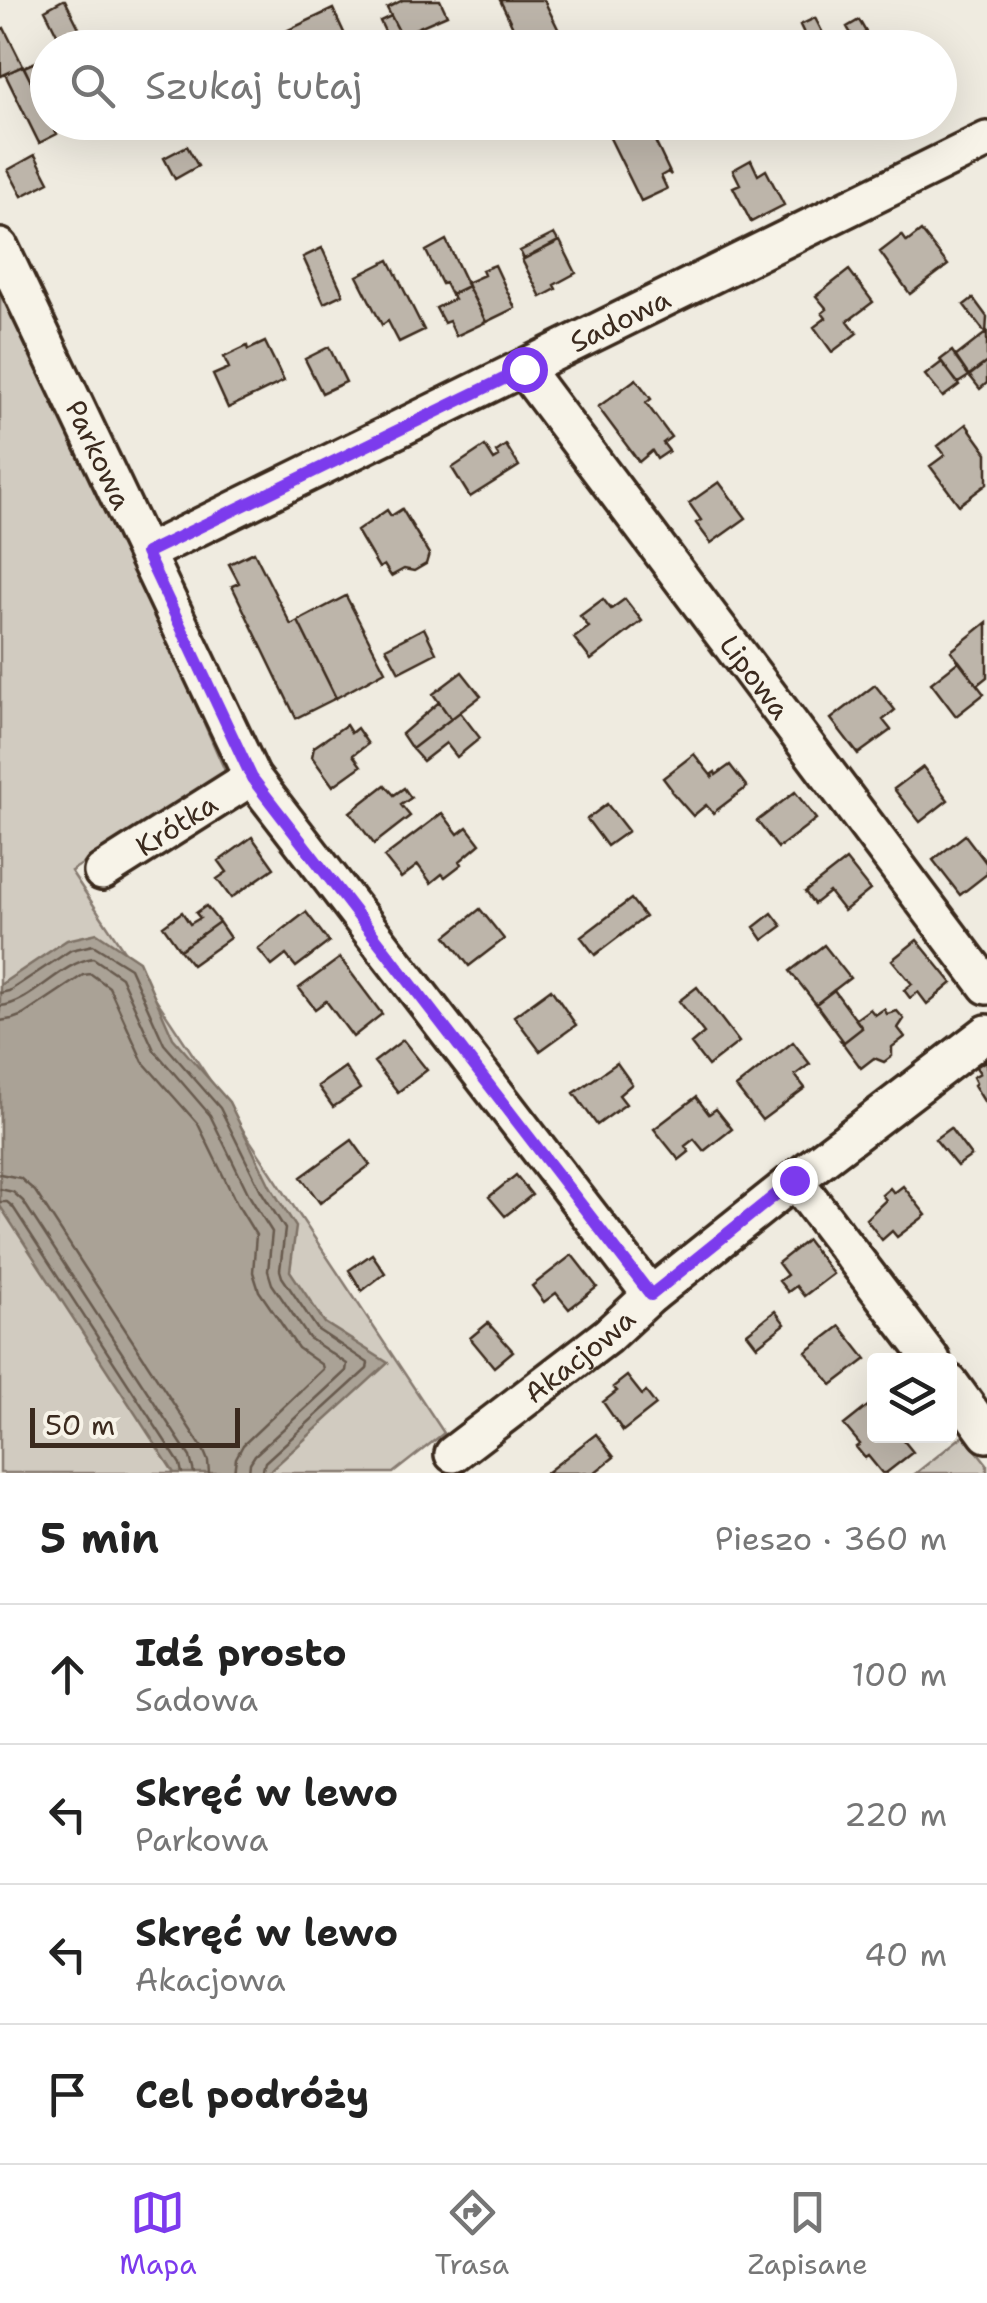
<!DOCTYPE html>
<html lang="pl">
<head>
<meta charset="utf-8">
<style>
  :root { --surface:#fff; --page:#f6f6f6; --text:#222; --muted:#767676; --line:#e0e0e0; --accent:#7c3aed }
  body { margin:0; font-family:"Shantell Sans",sans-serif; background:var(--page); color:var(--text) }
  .controls { position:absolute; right:30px; bottom:30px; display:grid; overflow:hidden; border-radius:10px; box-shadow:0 10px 40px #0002 }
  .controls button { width:90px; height:90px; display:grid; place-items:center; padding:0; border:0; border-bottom:2px solid var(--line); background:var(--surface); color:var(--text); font:50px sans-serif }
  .scale { position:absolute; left:30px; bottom:25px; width:210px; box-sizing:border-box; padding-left:10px; border:5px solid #3b2a1e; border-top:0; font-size:28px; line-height:35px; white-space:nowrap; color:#3b2a1e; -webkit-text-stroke:8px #f7f3e8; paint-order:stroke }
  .stop { position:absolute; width:30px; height:30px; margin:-22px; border:8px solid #7c3aed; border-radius:50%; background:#fff }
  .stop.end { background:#7c3aed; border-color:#fff; box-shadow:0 2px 10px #0008 }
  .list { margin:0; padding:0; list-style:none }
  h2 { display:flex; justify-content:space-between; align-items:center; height:130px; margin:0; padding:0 40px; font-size:42px }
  h2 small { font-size:32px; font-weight:400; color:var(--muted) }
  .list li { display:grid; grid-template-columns:65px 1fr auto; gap:30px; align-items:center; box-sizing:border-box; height:140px; padding:0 40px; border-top:2px solid var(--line) }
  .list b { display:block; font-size:38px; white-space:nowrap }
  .list p { margin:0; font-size:32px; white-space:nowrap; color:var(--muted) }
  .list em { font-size:32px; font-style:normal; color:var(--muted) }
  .icon { flex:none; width:55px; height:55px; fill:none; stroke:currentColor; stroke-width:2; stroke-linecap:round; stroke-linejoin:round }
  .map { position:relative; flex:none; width:987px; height:1473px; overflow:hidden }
  .search { position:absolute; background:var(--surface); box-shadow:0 10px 40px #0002; left:30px; right:30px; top:30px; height:110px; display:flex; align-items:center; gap:25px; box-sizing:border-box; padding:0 35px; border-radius:55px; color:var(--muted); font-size:38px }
  .sheet { height:690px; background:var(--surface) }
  nav { display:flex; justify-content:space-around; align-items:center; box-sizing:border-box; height:140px; border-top:2px solid var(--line); background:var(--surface); font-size:28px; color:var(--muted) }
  nav a { display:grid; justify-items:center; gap:5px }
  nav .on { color:var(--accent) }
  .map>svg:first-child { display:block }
  .green { fill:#d1cbc0; stroke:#867a6f; stroke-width:2.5 }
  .water { fill:#aaa296; stroke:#7e7266; stroke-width:2.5 }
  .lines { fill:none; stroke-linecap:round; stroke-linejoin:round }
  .shore { stroke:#675a4e; stroke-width:2.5 }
  .building { fill:#bdb5aa; stroke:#3b2a1e; stroke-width:2.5 }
  .minor-casing { stroke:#3b2a1e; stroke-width:42 }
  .minor { stroke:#f7f3e8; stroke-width:35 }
  .route { stroke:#7c3aed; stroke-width:12 }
  .labels { text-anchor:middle; stroke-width:8; stroke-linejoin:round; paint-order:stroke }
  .street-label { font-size:28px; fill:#3b2a1e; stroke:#f7f3e8 }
</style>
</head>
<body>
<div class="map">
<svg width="987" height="1473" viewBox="0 0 987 1473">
  <rect width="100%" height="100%" fill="#efebe0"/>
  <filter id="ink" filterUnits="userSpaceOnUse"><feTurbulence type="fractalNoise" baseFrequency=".01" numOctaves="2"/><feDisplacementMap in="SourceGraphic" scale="20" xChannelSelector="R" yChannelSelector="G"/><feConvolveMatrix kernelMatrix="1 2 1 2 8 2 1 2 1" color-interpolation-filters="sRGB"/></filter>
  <g filter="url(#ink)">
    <path class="green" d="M0,275l114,244 112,254 -155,98 373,562 -51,40h-393z
      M964,1435l23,29v9h-71z"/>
    <path class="water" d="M97,933l42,28 34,77 56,64 41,84 26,41 -6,44 35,52 63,40 -120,110h-94l-174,-267v-221l67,-45z"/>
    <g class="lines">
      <path class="shore" d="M0,993l9,-2 62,-41 22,-5 37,23 34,76 56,64 41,83 24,38 -5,41 2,7 36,53 50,33 -1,6 -102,93 -3,11
        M0,1006c33,-3 58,-42 93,-48l28,19 33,73 56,65 40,82 22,35 -4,39 4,13 37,54 38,26 -1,7 -91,84 -5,8 -1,10
        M0,1021l12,-2 11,-4 60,-40 8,-1 18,13 34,75 55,62 39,80 19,31 -3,37 6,19 39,57 24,17 1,4 -80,76 -7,13 -2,15
        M0,1174l20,4 15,13 168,258 5,12 1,12
        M0,1189l13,3 10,9 167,256 4,16
        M0,1202h7l6,5 167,257 2,9"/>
    </g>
    <path class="building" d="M63,0h2l24,48h-25l-19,-38z
      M440,0l7,15 -46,20 -14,-27 16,-8z
      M500,0h44l19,39 -17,9h-23z
      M333,9l12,26 -27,13h-21l-9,-18z
      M391,16l10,19 -12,5 -9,-19z
      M815,18l12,23 -16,7 -11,-23z
      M859,20l7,12 -12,7 -7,-12z
      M4,28l19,38 -22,10 -1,-46z
      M40,60l8,16v27l-6,2 -18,-38z
      M23,66l25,49v7h3l6,12 -18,9 -34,-69z
      M631,122h15l25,53 -3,-3 -7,4 6,13 -26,12 -35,-71 3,-2 2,4z
      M720,122h21l3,6 -16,9z
      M187,146l11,20 -23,13 -11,-21z
      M35,155l14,27 -27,14 -14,-26z
      M751,160l7,15 8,-5 18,35 -33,17 -18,-35 7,-3 -7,-14z
      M921,231l27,34 -38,29 -30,-42 22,-17 5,7z
      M554,234l4,7 -34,18 -4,-8z
      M446,240l22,46 -17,9 -6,-12 -3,1 -16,-33z
      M560,241l16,32 -22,12 2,4 -15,8 -19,-37z
      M322,248l21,46 -19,9 -21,-46z
      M389,260l35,70 -25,12 -11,-21 -6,4 -25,-49z
      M495,265l20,43 -29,14 -20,-39 18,-8 -2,-5z
      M849,270l24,32 -25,19 9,12 -25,19 -18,-25 12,-9 -4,-5 5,-4 -11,-13z
      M468,286l18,36 -30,14 -7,-15 -5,2 -8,-15 18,-9 -3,-5z
      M973,298l14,19 -1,17 -22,-29z
      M987,332v30l-18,14 -14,-19z
      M265,342l19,39 -56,27 -15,-33 16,-7 -5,-11 23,-11 1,4z
      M329,347l17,35 -24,11 -17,-34z
      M952,351l17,25 -11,7 -18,-23z
      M942,362l17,23 -16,12 -18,-22z
      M987,362v21l-7,6 -11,-14z
      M636,379l15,20 -5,4 25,34 -8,6 6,8 -12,8 -5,-8 -13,11 -41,-55z
      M966,424l21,29v31l-28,21 -29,-39 15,-11 -7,-9z
      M506,445l13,21 -49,31 -18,-29 33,-22 9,14 5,-3 -3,-5z
      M719,482l27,36 -35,25 -15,-20 5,-3 -12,-17z
      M402,509l27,45 -3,10 -12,7 -10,-2 -13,7 -7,-11 -5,3 -22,-37 30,-21 4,6z
      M254,552l37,73 7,-4 38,77 -40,20 -64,-132 7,-3 -10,-19z
      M346,596l39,75 -49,27 -38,-77z
      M603,599l8,10 14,-10 17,22 -51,39 -17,-22 15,-11 -9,-11z
      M987,622v55l-10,8 -26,-34z
      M424,628l12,25 -37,19 -13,-24z
      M959,661l25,33 -28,22 -25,-33z
      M462,672l19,24 -30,23 -18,-25z
      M875,685l20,25 -12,10 8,10 -33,24 -27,-35z
      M439,702l12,17 -39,30 -10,-15z
      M460,712l20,26 -23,19 -11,-14 -23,18 -11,-12z
      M346,725l5,8 6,-5 11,16 -15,11 8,11 -28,20 -21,-29 2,-10z
      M694,754l19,24 -1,-4 3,-2 1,3 14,-10 17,22 -34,26 -7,-8 -13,11 -22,-25 1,-1 -9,-12z
      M923,767l25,33 -28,22 -26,-33z
      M385,785l9,10 10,-7 7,10 -10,7 9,11 -36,28 -24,-32z
      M795,792l21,27 -38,29 -21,-27z
      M607,804l21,27 -21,15 -20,-27z
      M442,813l16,21 9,-7 13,17 -20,17 2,3 -17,13 -3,-3 -11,9 -13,-18 -17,13 -17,-21z
      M965,835l22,29v10l-27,21 -27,-35z
      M252,837l22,31 -43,30 -14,-19 10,-7 -8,-11z
      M846,860l24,30 -26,21 -15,-19 -15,12 -9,-12z
      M631,899l14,18 -50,38 -14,-18z
      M206,906l13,16 -39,28 -17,-24 19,-14 8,12 10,-6 -4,-5z
      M480,909l24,30 -35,27 -23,-30z
      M306,912l23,30 -33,25 -10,-12 -14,11 -14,-17z
      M772,913l10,13 -19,14 -9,-13z
      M219,922l11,16 -38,27 -12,-15z
      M917,940l35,43 -25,21 -9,-12 -8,6 -6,-8 8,-6 -20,-24z
      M824,945l26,33 -34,26 -26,-33z
      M340,958l42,56 -29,23 -27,-36 -11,8 -16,-21z
      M697,987l42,55 -31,24 -17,-22 13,-11 -25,-32z
      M551,989l25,36 -36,26 -26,-35z
      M834,990l28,38 -18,14 -28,-38z
      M870,1009l5,6 9,-6 3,5 10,-3 7,8 -6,9 7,9 -13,10v9l-8,6 -10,-4 -13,10 -20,-27 3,1 18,-14 -6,-9z
      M403,1040l24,30 -29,22 -24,-30z
      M793,1042l17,22 -15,11 10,13 -43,32 -26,-33z
      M987,1060v46l-13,-21 2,-2 -3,-6 7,-4 -4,-6z
      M617,1063l15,21 -13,11 7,9 -29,21 -23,-32z
      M345,1067l15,22 -27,18 -15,-21z
      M696,1097l13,17 7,-5 16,20 -28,22 -10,-12 -9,7 4,6 -10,8 -25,-31z
      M950,1128l21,28 -14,10 -22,-27z
      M352,1140l18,25 -50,38 -19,-26z
      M516,1175l16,20 -27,21 -16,-19z
      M903,1186l23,29 -29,22 -5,-6 -10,9 -16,-21 20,-19 -4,-5 8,-7 4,5z
      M807,1240l26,34 -29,22 -8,-10 -8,6 -9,-11 8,-6 -9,-12z
      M372,1254l13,19 -23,18 -13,-21z
      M572,1255l25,32 -28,22 -13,-16 -12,9 -12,-16z
      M775,1311l10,13 -28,22 -10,-13z
      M488,1323l25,28 -19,16 -24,-29z
      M840,1326l26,33 -34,26 -26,-33z
      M627,1376l15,19 4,-3 10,13 -33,26 -20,-29 14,-11 -4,-4z
      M874,1401v35h26l13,16 -27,21h-4l-14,-17 -3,2 -9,-11 4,-3 -16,-19z
      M596,1434l18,23 -20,16h-48z"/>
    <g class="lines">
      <defs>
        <g id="minor">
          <path id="s1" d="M0,247l252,530 399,518"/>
          <path id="s2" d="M524,369l463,617"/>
          <path id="s3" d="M146,553l841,-413"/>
          <path id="s4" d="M102,872l150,-95"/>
          <path d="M795,1180l137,180"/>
          <path d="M950,1383l37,51"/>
          <path id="s5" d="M453,1454l154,-118 44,-41 144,-115 192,-147"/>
        </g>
      </defs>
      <use href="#minor" class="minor-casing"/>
      <use href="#minor" class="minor"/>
    </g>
  </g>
  <g class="lines" filter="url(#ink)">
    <path class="route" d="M524,369l-378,184 106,225 399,517 143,-115"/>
  </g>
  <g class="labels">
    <g class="street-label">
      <text dy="10" stroke="none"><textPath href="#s3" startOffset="528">Sadowa</textPath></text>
      <text dy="10" stroke="none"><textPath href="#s1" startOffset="230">Parkowa</textPath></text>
      <text dy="10" stroke="none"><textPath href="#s2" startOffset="385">Lipowa</textPath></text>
      <text dy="10" stroke="none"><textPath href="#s4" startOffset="88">Krótka</textPath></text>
      <text dy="10" stroke="none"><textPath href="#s5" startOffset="160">Akacjowa</textPath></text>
    </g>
  </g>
</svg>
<div class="controls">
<button><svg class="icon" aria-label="layers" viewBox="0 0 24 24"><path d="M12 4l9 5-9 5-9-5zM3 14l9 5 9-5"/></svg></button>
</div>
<div class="scale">50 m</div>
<div class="stop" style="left:524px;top:369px"></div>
<div class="stop end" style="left:794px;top:1180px"></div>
<div class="search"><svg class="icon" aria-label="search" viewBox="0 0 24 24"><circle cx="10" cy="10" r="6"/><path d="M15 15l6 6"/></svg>Szukaj tutaj</div>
</div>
<section class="sheet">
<h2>5 min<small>Pieszo · 360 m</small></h2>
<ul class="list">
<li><svg class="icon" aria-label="ahead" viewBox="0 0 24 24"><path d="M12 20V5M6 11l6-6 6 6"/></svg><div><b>Idź prosto</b><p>Sadowa</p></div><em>100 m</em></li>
<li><svg class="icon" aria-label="left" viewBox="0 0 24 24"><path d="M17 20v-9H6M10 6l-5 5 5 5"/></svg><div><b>Skręć w lewo</b><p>Parkowa</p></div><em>220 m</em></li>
<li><svg class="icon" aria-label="left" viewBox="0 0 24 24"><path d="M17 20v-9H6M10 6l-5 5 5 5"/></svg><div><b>Skręć w lewo</b><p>Akacjowa</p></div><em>40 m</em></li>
<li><svg class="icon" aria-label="arrive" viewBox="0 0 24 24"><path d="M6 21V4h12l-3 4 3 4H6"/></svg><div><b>Cel podróży</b></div></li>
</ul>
</section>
<nav>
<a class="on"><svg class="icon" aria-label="map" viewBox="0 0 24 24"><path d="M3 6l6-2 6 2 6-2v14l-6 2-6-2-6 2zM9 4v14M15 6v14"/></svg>Mapa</a>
<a><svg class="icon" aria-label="directions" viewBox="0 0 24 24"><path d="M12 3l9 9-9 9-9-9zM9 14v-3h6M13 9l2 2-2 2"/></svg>Trasa</a>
<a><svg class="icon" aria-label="saved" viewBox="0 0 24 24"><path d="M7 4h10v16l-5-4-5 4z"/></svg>Zapisane</a>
</nav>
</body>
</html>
